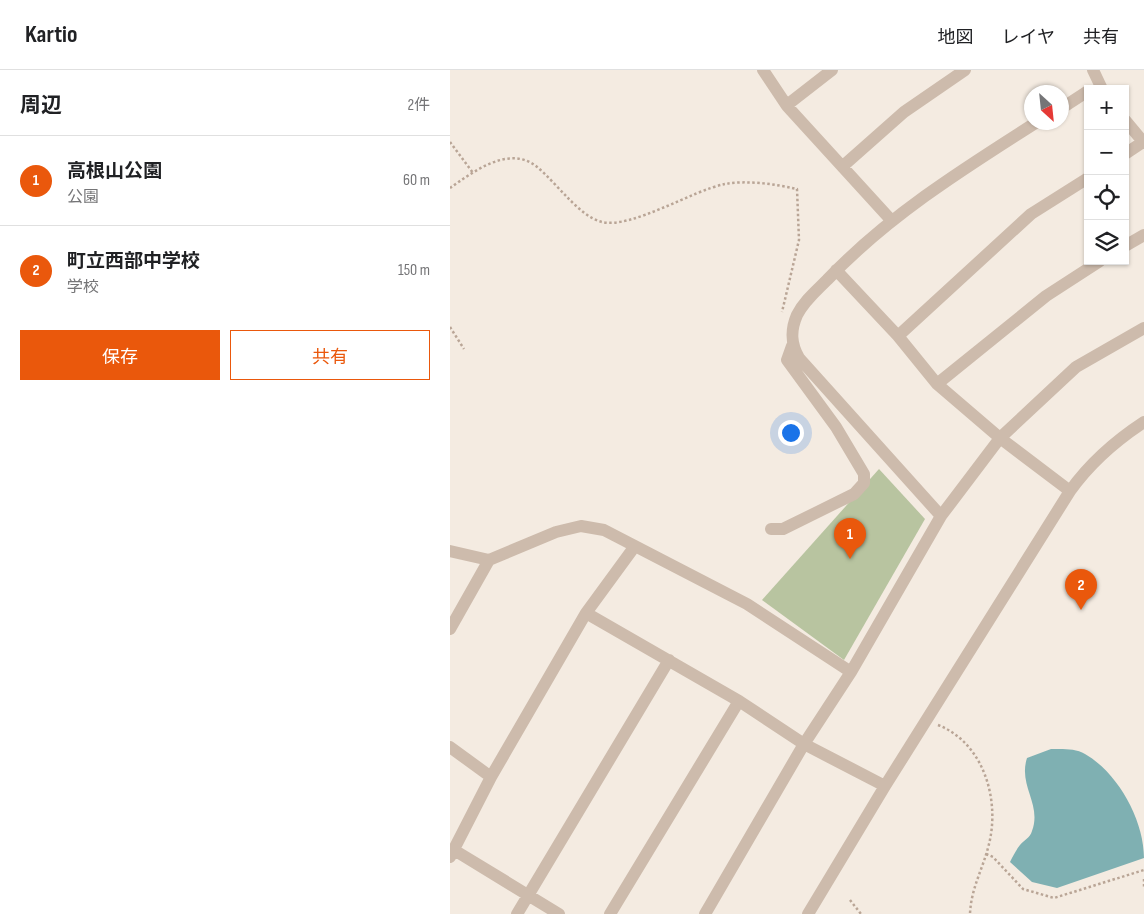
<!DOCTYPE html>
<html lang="ja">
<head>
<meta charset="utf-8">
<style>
  :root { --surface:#fff; --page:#f2f2f2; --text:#202124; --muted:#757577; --line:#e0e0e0; --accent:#ea580c }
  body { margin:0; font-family:"Sofia Sans Condensed","Noto Sans JP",sans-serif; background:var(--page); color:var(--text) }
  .controls { position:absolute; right:15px; top:15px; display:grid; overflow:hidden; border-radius:0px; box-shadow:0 1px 4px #0004 }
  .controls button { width:45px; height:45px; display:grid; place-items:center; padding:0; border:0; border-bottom:1px solid var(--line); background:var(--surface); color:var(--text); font:25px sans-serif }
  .compass { position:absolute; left:574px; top:15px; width:45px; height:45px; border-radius:50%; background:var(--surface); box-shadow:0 1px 4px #0004; rotate:153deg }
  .you { position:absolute; left:340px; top:362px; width:18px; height:18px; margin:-12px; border:4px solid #fff; border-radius:50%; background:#1a73e8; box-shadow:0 0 0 8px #1a73e833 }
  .badge { display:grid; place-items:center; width:32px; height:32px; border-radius:50%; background:var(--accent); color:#fff; font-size:16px; font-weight:700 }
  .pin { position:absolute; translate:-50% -41px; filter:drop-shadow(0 1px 2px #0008) }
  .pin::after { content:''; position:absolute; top:26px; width:18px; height:15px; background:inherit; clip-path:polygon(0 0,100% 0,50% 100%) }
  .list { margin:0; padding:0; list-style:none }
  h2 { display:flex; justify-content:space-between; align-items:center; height:65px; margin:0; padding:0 20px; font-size:21px }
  h2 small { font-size:16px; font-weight:400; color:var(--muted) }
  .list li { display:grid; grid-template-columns:32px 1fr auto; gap:15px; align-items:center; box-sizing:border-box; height:90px; padding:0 20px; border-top:1px solid var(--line) }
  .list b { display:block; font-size:19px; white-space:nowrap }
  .list p { margin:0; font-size:16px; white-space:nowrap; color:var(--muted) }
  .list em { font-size:16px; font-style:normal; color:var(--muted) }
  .actions { display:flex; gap:10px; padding:15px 20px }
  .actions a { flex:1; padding:11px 0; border:1px solid var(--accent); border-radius:0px; text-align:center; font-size:18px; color:var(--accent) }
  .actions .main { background:var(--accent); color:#fff }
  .icon { flex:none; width:28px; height:28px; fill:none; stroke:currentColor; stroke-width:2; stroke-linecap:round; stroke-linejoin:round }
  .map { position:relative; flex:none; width:694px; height:844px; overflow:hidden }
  header { display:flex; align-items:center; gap:30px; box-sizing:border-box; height:70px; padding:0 25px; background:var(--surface); border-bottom:1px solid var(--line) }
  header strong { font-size:24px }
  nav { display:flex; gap:28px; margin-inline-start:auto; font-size:18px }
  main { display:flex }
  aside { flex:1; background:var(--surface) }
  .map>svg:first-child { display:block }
  .green { fill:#b8c4a0 }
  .water { fill:#7fb0b2 }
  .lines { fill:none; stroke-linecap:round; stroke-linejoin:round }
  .path { stroke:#b9a596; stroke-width:2.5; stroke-dasharray:2.5 2.5; stroke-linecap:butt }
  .minor { stroke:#cdbbac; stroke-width:12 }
</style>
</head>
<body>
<header>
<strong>Kartio</strong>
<nav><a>地図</a><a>レイヤ</a><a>共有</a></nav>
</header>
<main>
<aside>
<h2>周辺<small>2件</small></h2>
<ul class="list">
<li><span class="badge">1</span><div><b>高根山公園</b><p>公園</p></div><em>60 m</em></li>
<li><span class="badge">2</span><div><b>町立西部中学校</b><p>学校</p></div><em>150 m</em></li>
</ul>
<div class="actions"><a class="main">保存</a><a>共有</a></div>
</aside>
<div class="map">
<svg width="694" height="844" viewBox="0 0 694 844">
  <rect width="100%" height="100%" fill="#f4ebe1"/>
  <path class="green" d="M429,399l46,50 -81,141 -82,-60z"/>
  <path class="water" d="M601,679c11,0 24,-1 34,5 33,19 59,66 59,104l-87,30 -25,-6 -22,-20c3,-6 6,-12 10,-17 4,-5 10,-7 12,-14 10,-27 -14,-45 -5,-73z"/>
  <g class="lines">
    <path class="path" d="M0,72l23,31
      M0,118c23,-16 58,-43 86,-22 11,9 22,22 32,32 9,9 21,21 34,24 30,7 91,-32 123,-38 22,-4 50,0 72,5l2,51 -17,72
      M0,257l14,22
      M488,655c46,18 62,75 51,119 -6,25 -18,44 -19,70
      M536,784l7,3 30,32 31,9 90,-28
      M694,809v9
      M400,830l11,14"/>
    <path class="minor" d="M313,0l24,36 104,114
      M643,0l9,19
      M337,35l45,-35
      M612,38l26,-17
      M675,50l19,23
      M675,84l18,-12
      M393,96l61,-54 61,-42
      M675,176l19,-11
      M386,200l62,66 39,48 63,54 70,53
      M448,266l133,-122 57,-36
      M487,314l109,-88 54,-35
      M491,446l-142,-158c-8,-14 -9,-27 -2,-43 7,-14 19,-24 30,-35 61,-64 136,-111 210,-158
      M321,459h12l71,-35 10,-11v-9l-28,-47 -49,-67 5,-14
      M0,481l39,9 67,-28 25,-6 23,4 143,74 104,68
      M136,543l49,-67
      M0,559l39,-69
      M0,677l41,30
      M4,780l105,64
      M0,787l41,-80 95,-164 153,88 65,43 81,42
      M67,844l152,-254
      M160,844l129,-213
      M255,844l99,-170 47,-72 90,-156 59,-78 76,-71 68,-39
      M358,844l77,-128 185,-295c20,-28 45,-50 74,-69"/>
  </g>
</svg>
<div class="controls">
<button>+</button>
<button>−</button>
<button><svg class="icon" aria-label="locate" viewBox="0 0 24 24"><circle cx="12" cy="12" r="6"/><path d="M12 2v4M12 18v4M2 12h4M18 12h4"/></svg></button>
<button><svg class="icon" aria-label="layers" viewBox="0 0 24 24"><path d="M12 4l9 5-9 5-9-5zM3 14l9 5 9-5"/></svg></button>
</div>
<svg class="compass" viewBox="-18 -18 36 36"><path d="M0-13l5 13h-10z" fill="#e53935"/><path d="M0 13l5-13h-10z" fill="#757577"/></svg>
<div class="you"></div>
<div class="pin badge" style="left:400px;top:489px">1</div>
<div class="pin badge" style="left:631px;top:540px">2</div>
</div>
</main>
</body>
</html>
